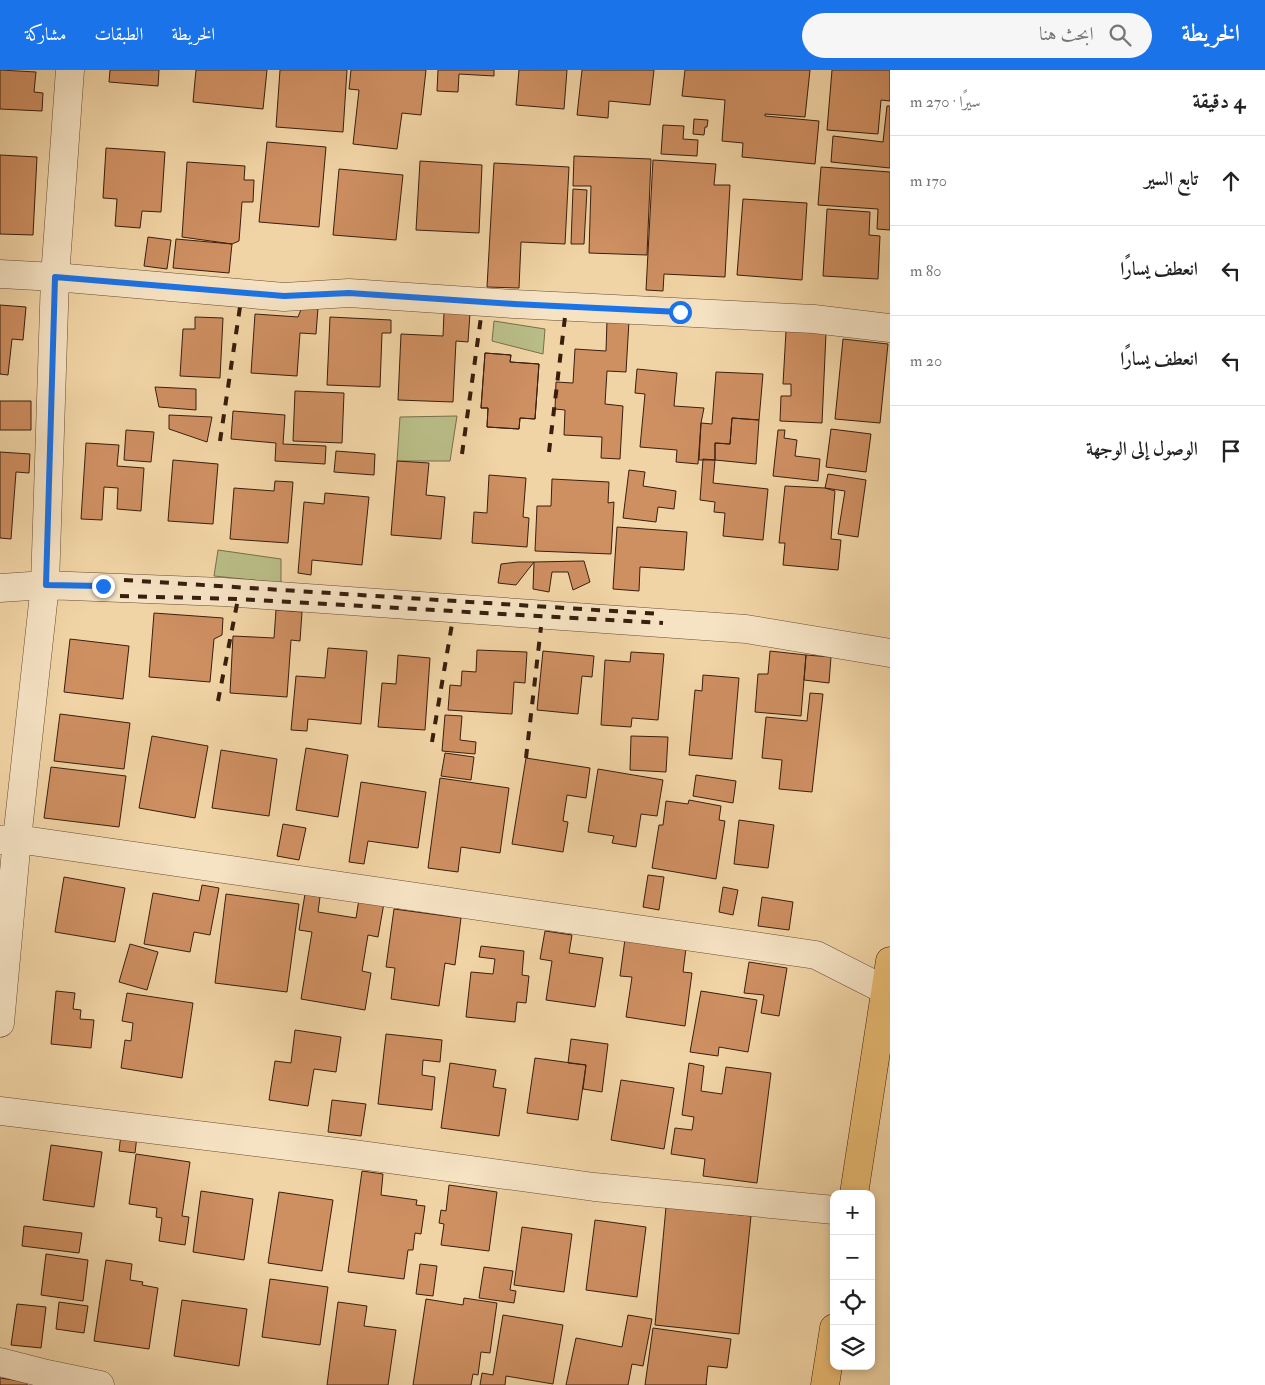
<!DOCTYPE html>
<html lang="ar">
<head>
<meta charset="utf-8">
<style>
  :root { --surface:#fff; --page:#f6f6f6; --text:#222; --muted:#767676; --line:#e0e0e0; --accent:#1a73e8 }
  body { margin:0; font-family:"IM FELL Double Pica",Amiri,serif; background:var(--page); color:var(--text); direction:rtl }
  .controls { position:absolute; right:15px; bottom:15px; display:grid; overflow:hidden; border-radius:10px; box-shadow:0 2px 8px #0003 }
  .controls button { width:45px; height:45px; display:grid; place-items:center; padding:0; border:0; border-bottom:1px solid var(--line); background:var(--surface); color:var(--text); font:25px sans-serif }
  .stop { position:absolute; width:15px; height:15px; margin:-11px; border:4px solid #1a73e8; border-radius:50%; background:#fff }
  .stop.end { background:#1a73e8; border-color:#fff; box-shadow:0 1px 5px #0008 }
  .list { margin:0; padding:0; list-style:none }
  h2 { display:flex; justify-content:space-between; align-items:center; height:65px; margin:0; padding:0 20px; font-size:21px }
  h2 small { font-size:16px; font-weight:400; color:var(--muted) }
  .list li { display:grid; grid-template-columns:32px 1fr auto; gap:15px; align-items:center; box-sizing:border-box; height:90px; padding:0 20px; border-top:1px solid var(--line) }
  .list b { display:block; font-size:19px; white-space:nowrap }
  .list em { font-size:16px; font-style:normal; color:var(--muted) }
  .icon { flex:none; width:28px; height:28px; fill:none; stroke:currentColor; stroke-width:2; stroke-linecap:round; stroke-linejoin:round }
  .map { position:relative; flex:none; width:890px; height:1315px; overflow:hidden; direction:ltr }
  header { display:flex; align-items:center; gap:30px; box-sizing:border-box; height:70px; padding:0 25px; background:var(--accent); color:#fff }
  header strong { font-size:24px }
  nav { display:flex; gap:28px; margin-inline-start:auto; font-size:18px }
  .search { width:350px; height:45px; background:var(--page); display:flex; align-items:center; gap:12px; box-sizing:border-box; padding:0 18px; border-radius:28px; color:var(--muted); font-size:19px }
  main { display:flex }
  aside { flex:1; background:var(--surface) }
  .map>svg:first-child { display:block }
  .green { fill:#b9bd87; stroke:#796e4a }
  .building { fill:#ce8f61; stroke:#391e0e }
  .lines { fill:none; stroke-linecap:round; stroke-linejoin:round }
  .street-casing { stroke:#674c34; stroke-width:29 }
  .primary-casing { stroke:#391e0e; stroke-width:29 }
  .street { stroke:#f6e3c4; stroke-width:28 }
  .primary { stroke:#e8ba72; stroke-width:28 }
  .rail { stroke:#391e0e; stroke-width:4; stroke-dasharray:9 9; stroke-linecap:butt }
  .route { stroke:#1a73e8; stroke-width:6 }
</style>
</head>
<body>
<header>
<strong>الخريطة</strong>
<div class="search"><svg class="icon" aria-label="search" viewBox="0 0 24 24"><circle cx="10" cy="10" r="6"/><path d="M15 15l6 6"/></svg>ابحث هنا</div>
<nav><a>الخريطة</a><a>الطبقات</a><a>مشاركة</a></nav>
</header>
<main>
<aside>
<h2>4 دقيقة<small>سيرًا · 270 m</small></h2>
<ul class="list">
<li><svg class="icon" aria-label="ahead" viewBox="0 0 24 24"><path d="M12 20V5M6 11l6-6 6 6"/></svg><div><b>تابع السير</b></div><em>170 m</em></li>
<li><svg class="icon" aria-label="left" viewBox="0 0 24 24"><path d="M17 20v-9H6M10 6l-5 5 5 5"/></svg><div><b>انعطف يسارًا</b></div><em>80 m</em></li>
<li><svg class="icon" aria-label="left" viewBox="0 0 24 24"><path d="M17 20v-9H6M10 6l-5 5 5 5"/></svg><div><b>انعطف يسارًا</b></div><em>20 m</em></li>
<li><svg class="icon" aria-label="arrive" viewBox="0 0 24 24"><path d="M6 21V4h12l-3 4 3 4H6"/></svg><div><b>الوصول إلى الوجهة</b></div></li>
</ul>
</aside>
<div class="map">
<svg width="890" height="1315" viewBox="0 0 890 1315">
  <rect width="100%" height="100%" fill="#f1d4a5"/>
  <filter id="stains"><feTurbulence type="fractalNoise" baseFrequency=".004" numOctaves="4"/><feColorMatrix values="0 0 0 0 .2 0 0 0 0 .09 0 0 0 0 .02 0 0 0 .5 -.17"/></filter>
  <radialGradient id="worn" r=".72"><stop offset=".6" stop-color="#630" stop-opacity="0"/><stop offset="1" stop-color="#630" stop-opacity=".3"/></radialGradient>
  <path class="green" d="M494,251l51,8 -2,25 -51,-13z
    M457,346l-7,45h-53l3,-44z
    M218,480l63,9v24l-67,-7z"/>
  <path class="building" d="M0,0l36,2 -2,20 9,1 -1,18 -42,-2z
    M110,0h49l-1,16 -49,-4z
    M196,0h71l-4,39 -70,-7z
    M280,0h67l-4,62 -67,-5z
    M351,0h75l-5,45 -19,-2 -5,36 -44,-5 6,-54 -10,-1z
    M438,0h56v6l-35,-2 -1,18 -21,-1z
    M519,0h48l-3,39 -48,-4z
    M582,0h72l-4,35 -41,-4 -1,17 -31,-3z
    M685,0h125l-5,47 -40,-3v2l54,5 -4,43 -73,-7 1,-14 -21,-2 3,-41 -43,-4z
    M832,0h58v31l-9,-1 -3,34 -51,-4z
    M887,36h3v62l-59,-6 2,-26 50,6z
    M694,49l14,1 -1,7h-2l-1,8 -11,-1z
    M663,55l21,1 -1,13 15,1 -1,16 -36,-2z
    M267,72l59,5 -7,80 -60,-5z
    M106,78l59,4 -4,60 -19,-1 -2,17 -25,-2 2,-27 -14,-1z
    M0,85l37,2 -4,78 -33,-1z
    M574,86l77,3 -4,96 -58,-2 2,-67h-18z
    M653,90l63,4 -2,21h16l-5,92 -61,-3 -1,17 -17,-1z
    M420,91l62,4 -3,68 -63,-3z
    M187,92l58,4 -1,14h10l-1,22h-11l-3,39 -7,3 -50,-7z
    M494,93l75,4 -4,77 -44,-2 -2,46 -32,-1z
    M821,97l69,5v58l-13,-1 1,-20 -60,-4z
    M339,99l64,6 -7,65 -63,-5z
    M573,119l14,1 -3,54h-13z
    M743,129l64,4 -5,77 -65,-5z
    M827,139l43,3 -1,23 11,1 -2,43 -55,-3z
    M148,167l23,3 -4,29 -23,-3z
    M176,169l56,5 -3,29 -56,-5z
    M0,235l26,2 -3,33 -11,-1 -4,36 -8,-1z
    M302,237l16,1 -2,26 -16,-1 -3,43 -46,-3 4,-59 43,3z
    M444,242l26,1 -2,29 -12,-1 -3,61 -55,-2 3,-66 42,2z
    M195,247l28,1 -3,60 -40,-2 3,-47h12z
    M330,247l61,3v13h-9l-2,54 -53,-2z
    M607,250l22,1 -3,51 -19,-1 -2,33 18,2 -3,53 -19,-1 1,-21 -38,-2 1,-25 -10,-1 1,-27 17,1 2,-34 31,2z
    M786,261l40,2 -4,90 -42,-2 1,-25h10v-12h-8z
    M843,269l45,5 -8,79 -45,-4z
    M485,283l26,2 -1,7 29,2 -4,55 -15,-1 -1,11 -32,-2 1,-19h-7z
    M485,283l26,2 -1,7 29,2 -4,55 -15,-1 -1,11 -32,-2 1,-19h-7z
    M637,299l40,4 -3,33 30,2 -3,15 -3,41 -22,-2 1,-12 -37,-3 5,-53 -10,-1z
    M716,302l47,2 -4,46 -27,-2 -2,26 -15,-1v17h-16l2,-37 11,1z
    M155,317l41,2v21l-37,-3z
    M295,321l49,2 -2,50 -49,-2z
    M0,331h31v29h-31z
    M233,341l52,4 -2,29 43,2 -1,18 -50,-3 1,-18 -45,-4z
    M169,345l43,2 -5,25 -38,-13z
    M732,348l27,2 -3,44 -41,-4v-17l15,1z
    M831,359l40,5 -5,38 -40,-5z
    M126,360l28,2 -3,30 -27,-2z
    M778,360h7l-1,8 13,2 -2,16 25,3 -2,22 -45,-5z
    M86,373l33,2 -2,21 27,2 -3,43 -24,-2 1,-21 -14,-1 -2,33 -21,-1z
    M336,381l39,3 -1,21 -40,-3z
    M0,382l30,2 -1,19 -13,-1 -5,67 -11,-1z
    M703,389l12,1 -2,23 55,6 -5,51 -40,-4 2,-23 -11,-1 1,-10 -15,-2z
    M173,390l45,4 -5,60 -45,-3z
    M397,391l32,2 -3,32 19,2 -4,42 -50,-4z
    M629,400l16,2 -2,14 33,5 -2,18 -16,-2 -2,15 -33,-4z
    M828,404l38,6 -8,57 -20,-3 7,-43 -20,-3z
    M489,405l37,3 -3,39 6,1 -2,29 -55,-4 2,-31 13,1z
    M552,409l57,3 -1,21 6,-1 -3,52 -76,-3 2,-45h14z
    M275,411l18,1 -5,61 -58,-4 4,-51 40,3z
    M785,416l40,2 10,3 -4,48 10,1 -3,30 -55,-5 2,-22h-6z
    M325,423l44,4 -7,68 -50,-5 -1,15 -13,-2 6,-71 20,2z
    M617,457l70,5 -3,38 -44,-3 -1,24 -26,-2z
    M584,491l6,21 -17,8 -5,-18h-16l-3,20 -16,-3 1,-27z
    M518,492h16l-18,23 -18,-2 3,-19z
    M276,540l26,2 -2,29 -9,-1 -4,57 -57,-4 3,-57 41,2z
    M154,543l69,5 -1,17 -8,4 -4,43 -61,-5z
    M70,569l59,7 -6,53 -59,-7z
    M328,578l39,3 -6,73 -53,-5 -1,12 -16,-1 5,-54 29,2z
    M477,580l50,2 -2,31 -11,-1 -2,32 -64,-4 2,-25 11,1 1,-15 14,1z
    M543,581l51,5 -2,21 -10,-1 -4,38 -41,-4z
    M770,581l36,4 -5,61 -46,-4 3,-38h10z
    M631,582l33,2 -6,66 -26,-2 -1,9 -30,-2 4,-65 25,2z
    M398,585l32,3 -5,72 -47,-3 4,-44 14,1z
    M806,585l25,2 -2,26 -25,-3z
    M703,605l36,3 -7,81 -43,-4 6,-65 7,1z
    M810,623l13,1 -11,98 -33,-3 3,-29 -20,-2 4,-41 41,4z
    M60,644l70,9 -6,46 -70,-8z
    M445,645l17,1 -2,24 16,2 -1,12 -33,-3z
    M152,666l56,10 -13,72 -56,-10z
    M631,666l37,1 -2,35 -36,-2z
    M306,678l42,7 -10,62 -42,-7z
    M221,680l56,9 -8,57 -57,-8z
    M445,683l29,4 -3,23 -30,-4z
    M526,688l64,10 -4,30 -19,-3 -4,26 5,1 -5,30 -51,-8z
    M51,697l75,9 -7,51 -75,-9z
    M598,699l65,11 -6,36 -16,-2 -5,33 -24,-4 2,-7 -26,-4z
    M696,705l40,6 -3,22 -40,-7z
    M440,708l69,10 -9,65 -39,-6 -3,25 -30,-4z
    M361,712l65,10 -8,56 -50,-7 -4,23 -15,-2z
    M689,730l32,6 -2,14 6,1 -9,58 -64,-11 7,-43h4l3,-24 22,3z
    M739,750l35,5 -6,43 -34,-4z
    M283,754l23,4 -7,32 -22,-4z
    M648,805l16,2 -5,33 -16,-3z
    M64,807l61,11 -10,54 -60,-10z
    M202,815l17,3 -9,47 -16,-3 -4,20 -46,-8 9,-51 46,8z
    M723,817l15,3 -5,25 -14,-3z
    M226,824l73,10 -12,88 -72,-9z
    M305,824l15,3 -2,15 38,6 3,-19 25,4 -6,34 -10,-2 -6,36 9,2 -6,37 -64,-11 11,-67 -13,-2z
    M762,827l31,5 -4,28 -31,-4z
    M394,839l67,9 -6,47 -10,-2 -6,43 -48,-7 4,-31 -9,-1z
    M545,861l27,4 -3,18 34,5 -8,49 -49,-7 6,-39 -12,-2z
    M625,869l61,9 -3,24 9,1 -7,53 -59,-9 6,-40 -12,-1z
    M130,874l28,8 -11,38 -28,-8z
    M481,876l43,5 -2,24 7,1 -3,27 -9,-1 -2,20 -49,-5 5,-45 22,2 2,-15 -16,-2z
    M749,892l38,6 -8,48 -18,-3 3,-18 -20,-2z
    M56,921l19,2 -2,16 8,1 -1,9 14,1 -3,28 -40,-4z
    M701,921l56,9 -9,52 -29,-5 -1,9 -28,-4z
    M127,923l66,10 -11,75 -61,-10 4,-28 6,1 2,-18 -11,-2z
    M295,960l46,7 -5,35 -22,-3 -6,37 -39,-6 6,-39 16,2z
    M386,964l56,6 -2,22 -17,-2 -1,15 13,2 -3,33 -54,-6z
    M571,969l37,5 -6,48 -19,-3 3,-24 -18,-2z
    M535,988l51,7 -8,55 -51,-7z
    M450,993l46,7 -3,17 13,2 -7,47 -58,-8z
    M689,993l15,3 -3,25 21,3 4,-27 45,6 -14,110 -54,-7 2,-17 -34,-5 4,-26 17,2 2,-13 -12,-2z
    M621,1010l53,8 -10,61 -53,-9z
    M332,1030l34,4 -5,32 -33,-4z
    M121,1064l16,2 -2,17 -16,-2z
    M51,1075l51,7 -8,55 -51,-7z
    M136,1084l54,8 -8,54 7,1 -4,28 -26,-4 3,-23 -6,-1 1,-9 -28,-4z
    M362,1101l21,3 -2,21 36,5 -1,5 9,1 -4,28 -6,-1 -2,17h-5l-4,29 -56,-7z
    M449,1115l48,7 -8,59 -48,-6 3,-21 -5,-1 2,-13 5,1z
    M201,1121l52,8 -9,61 -51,-8z
    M279,1122l54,8 -11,71 -54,-8z
    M666,1137l85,9 -12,118 -84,-9z
    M595,1150l51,7 -9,70 -51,-7z
    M24,1156l58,7 -3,20 -57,-7z
    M522,1157l50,7 -8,58 -50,-7z
    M46,1184l42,6 -5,41 -42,-6z
    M106,1190l26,4 -2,16 13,2 -1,3 16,3 -9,61 -55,-8z
    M420,1194l17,2 -4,30 -17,-2z
    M484,1197l29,4 -3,19 6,1 -2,12 -35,-5z
    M270,1209l58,8 -8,58 -58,-8z
    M464,1228l33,5 -7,50 -9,-1 -3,23 -5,-1 -2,11h-58l13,-86 37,6z
    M182,1230l65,9 -8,57 -65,-10z
    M59,1232l29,4 -4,27 -28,-4z
    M338,1232l29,4 -3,20 32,4 -8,55h-61z
    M17,1234l29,3 -5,41 -30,-3z
    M503,1245l60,10 -10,59 -47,-8 -1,9h-25l2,-12 11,2z
    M628,1245l24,4 -9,47 -11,-2 -4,21h-62l10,-47 46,9z
    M653,1258l78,11 -4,29 -19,-2 -2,19h1h-62z
    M0,1308l28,4 -1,3h-27z"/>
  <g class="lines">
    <defs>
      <path id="street" d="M0,204l55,3 229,20 65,-4 165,11 300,15 76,9
        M0,518l45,-3 178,7 523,37 144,24
        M1,770l16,-1 799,116 69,35
        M0,953l17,-184 28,-254 10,-308 15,-207
        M0,1041l353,43 241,33 240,23
        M0,1292l47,12 53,11"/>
      <path id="primary" d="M854,1124l36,-233
        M825,1315l9,-57"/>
    </defs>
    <use href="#street" class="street-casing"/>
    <use href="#primary" class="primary-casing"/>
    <use href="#street" class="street"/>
    <use href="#primary" class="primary"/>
    <path class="rail" d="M220,371l20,-134
      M549,382l16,-135
      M462,384l19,-137
      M124,510l536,34
      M120,526l118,3 425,24
      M218,631l20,-102
      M432,672l20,-118
      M526,688l15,-131"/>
  </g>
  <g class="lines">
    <path class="route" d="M103,516l-57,-1 9,-308 229,19 65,-3 165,11 166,8"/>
  </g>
  <rect width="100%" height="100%" filter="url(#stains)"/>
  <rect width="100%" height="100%" fill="url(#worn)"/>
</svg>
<div class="controls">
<button>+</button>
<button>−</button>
<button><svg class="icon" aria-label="locate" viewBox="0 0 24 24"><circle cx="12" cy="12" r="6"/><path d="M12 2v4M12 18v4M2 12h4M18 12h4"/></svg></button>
<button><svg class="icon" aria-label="layers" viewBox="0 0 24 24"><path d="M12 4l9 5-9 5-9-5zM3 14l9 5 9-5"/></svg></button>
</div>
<div class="stop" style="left:680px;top:242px"></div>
<div class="stop end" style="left:103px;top:516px"></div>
</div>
</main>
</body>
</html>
